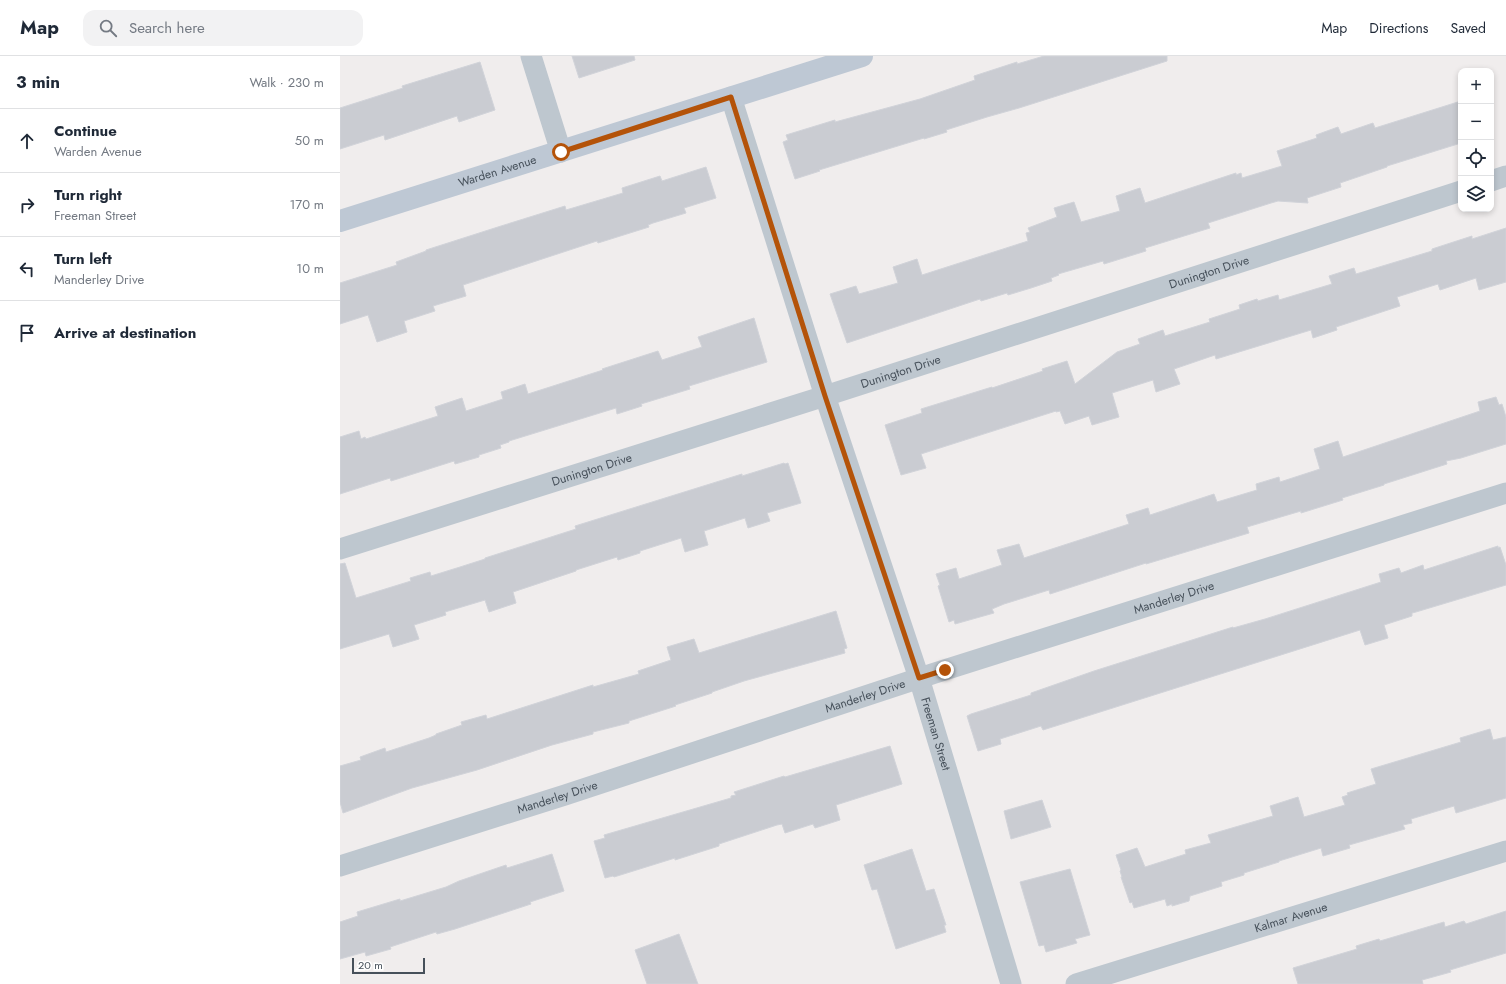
<!DOCTYPE html>
<html lang="en">
<head>
<meta charset="utf-8">
<style>
  :root { --surface:#fff; --page:#f2f2f3; --text:#1f2937; --muted:#747a83; --line:#e0e1e3 }
  body { margin:0; font-family:Jost,sans-serif; background:var(--page); color:var(--text) }
  .controls { position:absolute; right:12px; top:12px; display:grid; overflow:hidden; border-radius:8px; box-shadow:0 2px 6px #0003 }
  .controls button { width:36px; height:36px; display:grid; place-items:center; padding:0; border:0; border-bottom:1px solid var(--line); background:var(--surface); color:var(--text); font:20px sans-serif }
  .scale { position:absolute; left:12px; bottom:10px; width:73px; box-sizing:border-box; padding-left:4px; border:2px solid #46505a; border-top:0; font-size:11px; line-height:14px; white-space:nowrap; color:#46505a; -webkit-text-stroke:3px #fff; paint-order:stroke }
  .stop { position:absolute; width:12px; height:12px; margin:-9px; border:3px solid #b45309; border-radius:50%; background:#fff }
  .stop.end { background:#b45309; border-color:#fff; box-shadow:0 1px 4px #0008 }
  .list { margin:0; padding:0; list-style:none }
  h2 { display:flex; justify-content:space-between; align-items:center; height:52px; margin:0; padding:0 16px; font-size:17px }
  h2 small { font-size:13px; font-weight:400; color:var(--muted) }
  .list li { display:grid; grid-template-columns:26px 1fr auto; gap:12px; align-items:center; box-sizing:border-box; height:64px; padding:0 16px; border-top:1px solid var(--line) }
  .list b { display:block; font-size:15px; white-space:nowrap }
  .list p { margin:0; font-size:13px; white-space:nowrap; color:var(--muted) }
  .list em { font-size:13px; font-style:normal; color:var(--muted) }
  .icon { flex:none; width:22px; height:22px; fill:none; stroke:currentColor; stroke-width:2; stroke-linecap:round; stroke-linejoin:round }
  .map { position:relative; flex:none; width:1166px; height:928px; overflow:hidden }
  header { display:flex; align-items:center; gap:24px; box-sizing:border-box; height:56px; padding:0 20px; background:var(--surface); border-bottom:1px solid var(--line) }
  header strong { font-size:19px }
  nav { display:flex; gap:22px; margin-inline-start:auto; font-size:14px }
  .search { width:280px; height:36px; background:var(--page); display:flex; align-items:center; gap:10px; box-sizing:border-box; padding:0 14px; border-radius:12px; color:var(--muted); font-size:15px }
  main { display:flex }
  aside { flex:1; background:var(--surface) }
  .map>svg:first-child { display:block }
  .building { fill:#caccd2; stroke:#d1d3d9 }
  .lines { fill:none; stroke-linecap:round; stroke-linejoin:round }
  .street { stroke:#bec7cf; stroke-width:21 }
  .secondary { stroke:#bec8d4; stroke-width:22 }
  .route { stroke:#b45309; stroke-width:5 }
  .labels { text-anchor:middle; stroke-width:4; stroke-linejoin:round; paint-order:stroke }
  .street-label { font-size:12px; fill:#46505a; stroke:#fff }
</style>
</head>
<body>
<header>
<strong>Map</strong>
<div class="search"><svg class="icon" aria-label="search" viewBox="0 0 24 24"><circle cx="10" cy="10" r="6"/><path d="M15 15l6 6"/></svg>Search here</div>
<nav><a>Map</a><a>Directions</a><a>Saved</a></nav>
</header>
<main>
<aside>
<h2>3 min<small>Walk · 230 m</small></h2>
<ul class="list">
<li><svg class="icon" aria-label="ahead" viewBox="0 0 24 24"><path d="M12 20V5M6 11l6-6 6 6"/></svg><div><b>Continue</b><p>Warden Avenue</p></div><em>50 m</em></li>
<li><svg class="icon" aria-label="right" viewBox="0 0 24 24"><path d="M7 20v-9h11M14 6l5 5-5 5"/></svg><div><b>Turn right</b><p>Freeman Street</p></div><em>170 m</em></li>
<li><svg class="icon" aria-label="left" viewBox="0 0 24 24"><path d="M17 20v-9H6M10 6l-5 5 5 5"/></svg><div><b>Turn left</b><p>Manderley Drive</p></div><em>10 m</em></li>
<li><svg class="icon" aria-label="arrive" viewBox="0 0 24 24"><path d="M6 21V4h12l-3 4 3 4H6"/></svg><div><b>Arrive at destination</b></div></li>
</ul>
</aside>
<div class="map">
<svg width="1166" height="928" viewBox="0 0 1166 928">
  <rect width="100%" height="100%" fill="#f0eded"/>
  <path class="building" d="M232,0h62l1,4 -56,18z
    M704,0h123v5l-148,47 -32,9 -41,13 1,2 -23,7v-1l-105,32 1,1 -25,8 -12,-37 5,-2 -2,-5 49,-15v2l85,-23 55,-19 -1,-4 43,-14v2z
    M140,6l15,48 -36,12 -2,-6 -72,24 -1,-5 -44,14v-41l63,-20 -1,-2z
    M1121,45v42l-74,23v1l-47,16 1,4 -34,11 1,5 -30,-2 -7,2 -63,20 2,5 -65,20 1,3 -42,13 -1,-3 -45,13 1,1 -8,3 1,3 -21,7 -23,7 -1,-2 -26,8 -1,-2 -133,44 -17,-49 26,-8 3,8 39,-11 -5,-16 24,-8 5,16 106,-34 -2,-8 4,-1 -2,-4 29,-11 -3,-9 20,-6 7,20 39,-11 -4,-15 24,-8 5,15 91,-30v2l5,-2 1,5 40,-12 -5,-15 40,-13 -1,-3 22,-8 3,7 32,-11 2,5z
    M366,111l10,31 -32,10 2,5 -33,10 -5,2 1,2 -51,16 -1,-2 -134,44 3,11 -33,10 2,5 -31,10 3,11 -30,10 -9,-27 -28,9v-41l57,-18 -1,-3 30,-11v-1l75,-24 64,-20 1,4 57,-17 -1,-5 38,-12 2,5z
    M1166,172v54l-27,8 -3,-12 -36,12 -2,-6 -41,13 3,9 -64,21 1,3 -24,8 -2,-8 -95,29 -1,-4 -41,14 6,15 -24,8 -3,-12 -41,13 7,24 -27,8 -3,-9 -24,8 -5,-13 -4,1v-1l-135,43 5,14 -25,7 -16,-50 37,-12 -1,-4 71,-22v1l51,-17 -1,-2 25,-8 8,23 42,-32 23,-8 -2,-5 25,-9 2,6 45,-14 -1,-3 31,-10 -1,-4 18,-6 1,2 20,-6 1,5 53,-16 -3,-8 25,-8 2,6 76,-23v-2l40,-13v3z
    M414,262l13,44 -78,24 1,3 -49,15 1,2 -25,8 -1,-6 -107,33v1l-9,3 1,3 -22,7v2l-24,7 -1,-3 -63,20 -1,-3 -50,16v-57l19,-6 2,8 4,-2 1,2 72,-23 -3,-9 27,-9 4,13 37,-12 -2,-7 24,-8 3,10 75,-24 -1,-1 56,-18 4,9 40,-13 -4,-10z
    M1156,341l3,8 3,-1 4,13v27l-45,14 -15,3 1,3 -63,20v1l-42,13 1,2 -42,13v-2l-54,16 2,6 -103,31v-1l-96,31 -1,-4 -45,14 -12,5 2,4 -39,11 -1,-4 -5,2 -11,-36 2,-1 -4,-11 20,-6 3,11 43,-14 -5,-15 22,-6 5,14 105,-34 -3,-9 22,-7 2,7 64,-21 3,8 40,-12 -1,-6 23,-7 1,5 40,-13 -6,-20 24,-8 5,16 137,-46 -2,-9z
    M444,407l1,1 3,-1 13,40 -34,10 3,8 -22,7 -3,-10 -41,13 4,14 -23,7 -4,-14 -41,13v2l-22,7 -1,-3 -41,13v1l-63,21 3,11 -27,9 -4,-12 -40,12 1,3 -32,10 5,14 -26,8 -4,-13 -49,15v-85l5,-1 11,35 55,-17 -1,-3 20,-6 1,4 29,-9 25,-8v-1l91,-29 -1,-3 167,-52v2z
    M1158,490v2l2,-1 6,18v20l-90,27 -4,1v3l-28,9 4,13 -23,7 -5,-15 -317,100 -2,-4 -41,13 1,5 -23,7 -11,-35 4,-2 60,-19v-2l63,-22 139,-44v1l32,-9 116,-37 -2,-8 20,-6 2,5 22,-8 1,5z
    M496,555l11,37 -3,1 1,4 -101,28 -32,11v1l-37,12 1,1 -47,15v2l-36,9v2l-41,11 -75,25 -65,18 -69,25 -3,-11v-36l21,-6 -1,-3 25,-9 1,4 43,-14 7,-3v-1l26,-9 -1,-3 25,-7 1,4 106,-34v2l46,-13 -1,-3 33,-11 -4,-13 27,-8 5,14z
    M1150,673l3,11 13,-3v61l-50,15 -2,-7 -43,13 1,4 -9,2 2,4 -56,16 1,3 -27,8 -2,-8 -42,13v1l-35,11v2l-23,7 1,4 -32,10 -1,5 -17,5v-2l-5,2 -2,-7 -31,9 -2,-6 -2,1 -9,-26h1l-2,-6 1,-1 -5,-15 21,-7 8,19 41,-13 -1,-4 26,-7 -3,-8 65,-19 -3,-10 28,-9 6,20 41,-12 -3,-8 6,-2 -1,-2 29,-9 -5,-15 90,-27 -1,-4z
    M550,690l12,38 -66,21 4,15 -25,8 -2,-4 -28,9 -3,-9 -5,1 -58,19v2l-44,14v-2l-61,19 -1,-1 -8,2 -11,-37 11,-3 -1,-3 127,-37v-2l5,-1 -2,-3 50,-16 1,1z
    M702,744l9,27 -40,12 -7,-28z
    M572,793l14,42 8,-2 12,36h-2l2,7 -50,17 -19,-60 -5,1 -8,-25z
    M212,798l12,37 -34,11 1,2 -76,25 -18,5 -1,-2 -46,15 1,2 -25,7 -1,-4 -25,7v-37l18,-6 -1,-4 43,-13v2l46,-14 13,-6 47,-16 1,3z
    M730,813l20,66 -15,4 2,4 -31,9 -2,-7 -5,1 -19,-64z
    M1166,855v42l-56,17 1,2 -29,8 1,4h-125l-5,-16 64,-19 -1,-3 23,-7 1,2 64,-19 1,5 19,-6 2,3z
    M339,878l19,50h-51l-12,-34z"/>
  <g class="lines">
    <g class="street">
      <path d="M191,0l30,96"/>
      <path id="s1" d="M391,41l94,299 94,282 92,306"/>
      <path d="M1151,125l15,-5"/>
      <path id="s2" d="M0,493l485,-153 636,-205"/>
      <path id="s3" d="M0,810l225,-71 370,-122 571,-180"/>
      <path id="s4" d="M736,928l430,-133"/>
    </g>
    <path class="secondary" id="s5" d="M0,165l522,-165"/>
  </g>
  <g class="lines">
    <path class="route" d="M221,96l170,-55 94,299 94,282 26,-8"/>
  </g>
  <g class="labels">
    <g class="street-label">
      <text dy="4" stroke="none"><textPath href="#s5" startOffset="165">Warden Avenue</textPath></text>
      <text dy="4" stroke="none"><textPath href="#s2" startOffset="912">Dunington Drive</textPath></text>
      <text dy="4" stroke="none"><textPath href="#s2" startOffset="588">Dunington Drive</textPath></text>
      <text dy="4" stroke="none"><textPath href="#s2" startOffset="264">Dunington Drive</textPath></text>
      <text dy="4" stroke="none"><textPath href="#s3" startOffset="876">Manderley Drive</textPath></text>
      <text dy="4" stroke="none"><textPath href="#s3" startOffset="552">Manderley Drive</textPath></text>
      <text dy="4" stroke="none"><textPath href="#s1" startOffset="669">Freeman Street</textPath></text>
      <text dy="4" stroke="none"><textPath href="#s3" startOffset="228">Manderley Drive</textPath></text>
      <text dy="4" stroke="none"><textPath href="#s4" startOffset="225">Kalmar Avenue</textPath></text>
    </g>
  </g>
</svg>
<div class="controls">
<button>+</button>
<button>−</button>
<button><svg class="icon" aria-label="locate" viewBox="0 0 24 24"><circle cx="12" cy="12" r="6"/><path d="M12 2v4M12 18v4M2 12h4M18 12h4"/></svg></button>
<button><svg class="icon" aria-label="layers" viewBox="0 0 24 24"><path d="M12 4l9 5-9 5-9-5zM3 14l9 5 9-5"/></svg></button>
</div>
<div class="scale">20 m</div>
<div class="stop" style="left:221px;top:96px"></div>
<div class="stop end" style="left:605px;top:614px"></div>
</div>
</main>
</body>
</html>
